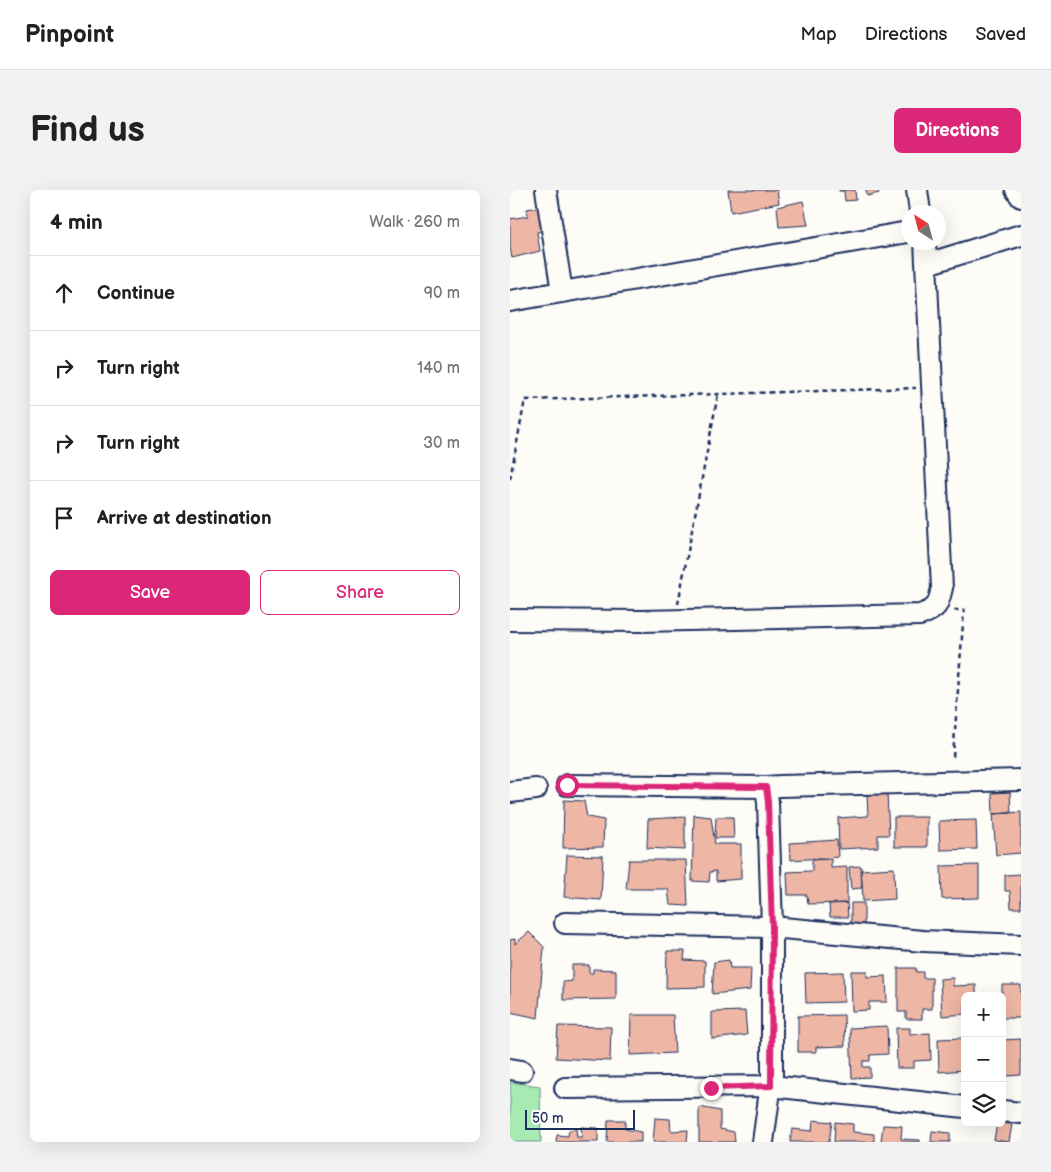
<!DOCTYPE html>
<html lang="en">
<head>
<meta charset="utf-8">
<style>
  :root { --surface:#fff; --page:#f2f2f2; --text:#202124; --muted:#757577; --line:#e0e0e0; --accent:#db2777 }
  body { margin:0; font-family:"Balsamiq Sans",sans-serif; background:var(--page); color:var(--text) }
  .controls { position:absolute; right:15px; bottom:15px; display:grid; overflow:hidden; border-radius:8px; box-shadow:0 5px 20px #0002 }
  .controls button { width:45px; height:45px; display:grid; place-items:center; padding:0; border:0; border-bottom:1px solid var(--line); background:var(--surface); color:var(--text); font:25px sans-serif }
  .compass { position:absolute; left:391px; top:15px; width:45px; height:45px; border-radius:50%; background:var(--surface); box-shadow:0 5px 20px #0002; rotate:324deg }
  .scale { position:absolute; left:15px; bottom:12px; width:110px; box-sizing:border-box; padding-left:5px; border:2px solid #1b2f5e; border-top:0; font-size:14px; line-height:18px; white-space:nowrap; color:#1b2f5e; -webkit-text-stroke:4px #fdfcf7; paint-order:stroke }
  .stop { position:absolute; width:15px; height:15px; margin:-11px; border:4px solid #db2777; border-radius:50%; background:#fff }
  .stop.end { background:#db2777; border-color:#fff; box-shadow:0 1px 5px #0008 }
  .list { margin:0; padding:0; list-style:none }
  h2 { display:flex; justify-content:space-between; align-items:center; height:65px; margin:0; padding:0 20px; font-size:21px }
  h2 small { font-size:16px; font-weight:400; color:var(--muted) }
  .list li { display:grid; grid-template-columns:32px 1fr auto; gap:15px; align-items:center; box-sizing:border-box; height:75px; padding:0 20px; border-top:1px solid var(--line) }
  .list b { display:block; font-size:19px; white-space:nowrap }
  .list em { font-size:16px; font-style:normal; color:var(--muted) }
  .actions { display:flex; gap:10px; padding:15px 20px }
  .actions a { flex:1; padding:11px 0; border:1px solid var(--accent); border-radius:8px; text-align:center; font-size:18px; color:var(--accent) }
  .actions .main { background:var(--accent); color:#fff }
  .icon { flex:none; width:28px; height:28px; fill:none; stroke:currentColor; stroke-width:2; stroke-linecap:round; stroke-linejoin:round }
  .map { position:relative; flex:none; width:511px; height:952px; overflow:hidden; border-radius:8px }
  header { display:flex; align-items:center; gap:30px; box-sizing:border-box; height:70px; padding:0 25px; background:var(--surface); border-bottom:1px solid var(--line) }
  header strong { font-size:24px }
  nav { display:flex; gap:28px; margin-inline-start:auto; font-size:18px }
  .intro { display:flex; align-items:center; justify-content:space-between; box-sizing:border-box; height:120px; padding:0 30px }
  h1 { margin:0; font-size:35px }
  .button { padding:12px 22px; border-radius:8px; background:var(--accent); color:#fff; font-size:18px; font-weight:700 }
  main { display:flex; gap:30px; padding:0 30px }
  aside { flex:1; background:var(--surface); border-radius:8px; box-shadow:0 5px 20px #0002 }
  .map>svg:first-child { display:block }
  .green { fill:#a7eab4; stroke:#618c89 }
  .building { fill:#eeb6a4; stroke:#1b2f5e }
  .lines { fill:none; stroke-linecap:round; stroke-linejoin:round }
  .minor-casing { stroke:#1b2f5e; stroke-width:24 }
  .path { stroke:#1b2f5e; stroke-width:2.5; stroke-dasharray:5 4; stroke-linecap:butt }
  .minor { stroke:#fdfcf7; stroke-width:20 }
  .route { stroke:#db2777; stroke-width:6 }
</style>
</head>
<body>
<header>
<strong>Pinpoint</strong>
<nav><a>Map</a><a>Directions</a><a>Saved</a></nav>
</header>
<div class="intro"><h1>Find us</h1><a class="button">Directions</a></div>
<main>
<aside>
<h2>4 min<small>Walk · 260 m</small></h2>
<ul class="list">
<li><svg class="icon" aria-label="ahead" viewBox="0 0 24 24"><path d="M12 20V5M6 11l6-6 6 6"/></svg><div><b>Continue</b></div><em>90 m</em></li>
<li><svg class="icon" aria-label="right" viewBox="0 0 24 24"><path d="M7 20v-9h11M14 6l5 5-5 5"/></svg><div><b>Turn right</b></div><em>140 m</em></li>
<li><svg class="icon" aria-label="right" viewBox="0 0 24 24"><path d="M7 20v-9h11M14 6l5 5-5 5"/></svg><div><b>Turn right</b></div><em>30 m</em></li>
<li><svg class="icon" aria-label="arrive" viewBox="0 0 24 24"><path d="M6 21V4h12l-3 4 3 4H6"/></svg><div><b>Arrive at destination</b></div></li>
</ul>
<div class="actions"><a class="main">Save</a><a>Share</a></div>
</aside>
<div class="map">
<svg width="511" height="952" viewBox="0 0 511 952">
  <rect width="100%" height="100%" fill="#fdfcf7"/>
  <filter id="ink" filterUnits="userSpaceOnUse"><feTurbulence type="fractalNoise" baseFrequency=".02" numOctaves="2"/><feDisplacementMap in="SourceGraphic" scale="10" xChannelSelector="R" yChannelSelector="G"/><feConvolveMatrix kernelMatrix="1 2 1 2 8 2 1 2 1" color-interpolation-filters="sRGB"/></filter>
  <g filter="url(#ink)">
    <path class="green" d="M0,892l30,4 1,56h-31z"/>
    <path class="building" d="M218,0h49l2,13 -48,9z
      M329,0h16l1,10 -11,1 -1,-10h-5z
      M356,0h12l1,3 -12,3z
      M293,11l5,24 -29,2 -2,-20z
      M36,16l4,23 -13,3 3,19 -28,7 -2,-11v-28l18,-3 -1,-7z
      M500,602l1,21 -18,1 -1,-21z
      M377,603l2,42h-11v12l-39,2 -1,-31 30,-2 -1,-22z
      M54,610l20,1 3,16 17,3 -1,27 -40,1z
      M511,622v41l-25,2 -3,-41z
      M184,625l17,2 4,27h26v35l-25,2v-10l-6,1 -1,10 -17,-1z
      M175,627v33l-38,-2 1,-29z
      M206,627h17l1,21h-19z
      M384,627h33v30h-33z
      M466,630l1,29 -37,1 -1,-29z
      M327,650l1,17 -47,3 -1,-17z
      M57,665l36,1 -2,44 -37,-3z
      M321,669v9l16,-1v36l-39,1 -1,-9h-19l-1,-23 25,-1v-11z
      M119,670h57l2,46 -18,-1 -2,-16h-42z
      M469,675v33l-37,1 -1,-33z
      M351,676l1,22 -11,1 -2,-22z
      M384,678l1,31 -32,2 -2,-31z
      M511,684v34h-10l-1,-17h-5v-16z
      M337,713l1,14h-18l-1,-13z
      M341,713h13v23h-13z
      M19,742l15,15 -6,71 -28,-6v-72l5,-1v5z
      M157,761h18l-1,9 21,1v26l-39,1z
      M219,770l1,8h21l-1,22 -38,4 2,-32z
      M62,775h17v8h4v-4l23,1v29l-53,1v-18l9,-1z
      M388,778h18v4h7v6h9v31h-10v10h-16v-7h-8z
      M341,781h16v6l19,-1 1,26h-18v8l-17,1z
      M333,782l1,30 -38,1 -1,-30z
      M443,788v8l23,-1v11h-11v18l-23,2 -2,-37z
      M492,795h19v33h-19z
      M235,821l2,24 -35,4v-27z
      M121,825h42l2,38 -45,2z
      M334,825l1,31 -29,1v5h-18v-36z
      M48,836l53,1 -1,34 -54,-3z
      M377,836l1,28 -18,1v6h-7v6h7v10l-18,1 -2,-50z
      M386,838h14v6l20,-1 1,27 -17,1v7h-17z
      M455,848v32l-26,2 -1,-33z
      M511,849v36l-14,1 -1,-12h-4v-24z
      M189,917l21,4v18l14,3 1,10h-36z
      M145,928l15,1 1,12 17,-1 -1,12h-34z
      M98,930h17v9l16,3v10h-34z
      M303,930l19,2 -3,20h-39l2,-13 20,2z
      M325,932l18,2v8l21,2v8h-40z
      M487,933l15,1 -3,18 -15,-2z
      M373,935l19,1 -1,13 19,1v2h-39z
      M71,937l17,1v14h-42l1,-7 11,1 1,-6 7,-1 1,8h5z
      M422,941l18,2v9h-19z"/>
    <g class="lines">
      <defs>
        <path id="minor" d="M36,0l16,102
          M407,0l3,22
          M506,0l5,7
          M417,74l94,-29
          M0,111l398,-69
          M0,430l131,1 279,-6c17,-6 18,-9 22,-27l-17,-346
          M57,595l199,2 14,-1 241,-6
          M0,602l26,-3
          M55,733l207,4 -4,-125 -2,-15
          M0,879l12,2
          M55,898l206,-2 194,21
          M492,921l19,2
          M253,952l9,-66v-149l151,14 98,4"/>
      </defs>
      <use href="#minor" class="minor-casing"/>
      <path class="path" d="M0,289l15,-79 391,-12
        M168,414l40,-210
        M443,567l11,-147h-10"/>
      <use href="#minor" class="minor"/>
    </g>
  </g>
  <g class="lines" filter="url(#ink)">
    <path class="route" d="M57,595l199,2 2,15 4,125 -1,159 -60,2"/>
  </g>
</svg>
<div class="controls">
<button>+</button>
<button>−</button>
<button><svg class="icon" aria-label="layers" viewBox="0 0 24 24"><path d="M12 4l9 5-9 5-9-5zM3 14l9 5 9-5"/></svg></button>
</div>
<svg class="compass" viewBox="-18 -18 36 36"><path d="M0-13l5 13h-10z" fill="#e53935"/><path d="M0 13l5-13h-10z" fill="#757577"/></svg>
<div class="scale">50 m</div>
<div class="stop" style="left:57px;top:595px"></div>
<div class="stop end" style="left:201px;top:898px"></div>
</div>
</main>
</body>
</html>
